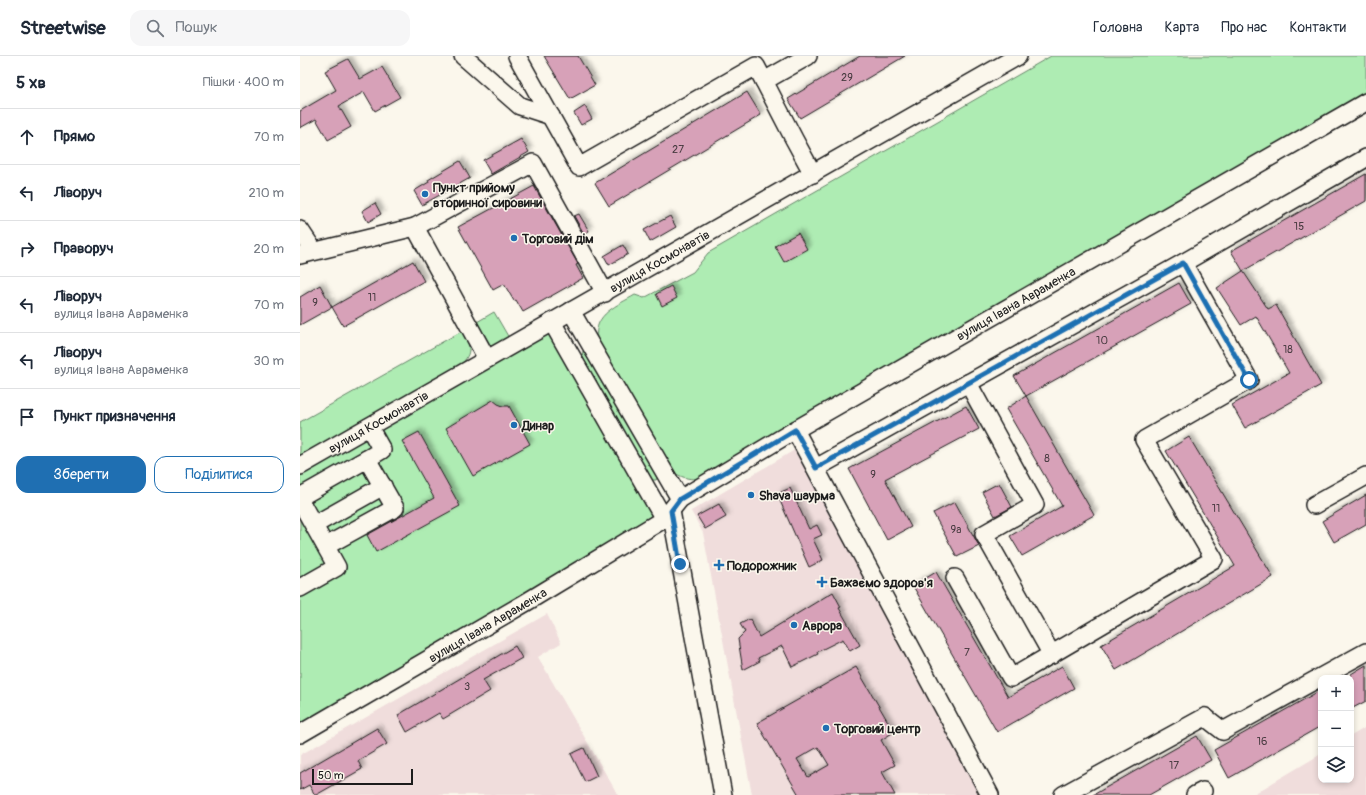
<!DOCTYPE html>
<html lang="uk">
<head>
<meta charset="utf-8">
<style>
  :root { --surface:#fff; --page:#f6f6f7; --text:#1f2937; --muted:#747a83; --line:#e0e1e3; --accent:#1f6fb2 }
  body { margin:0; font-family:Pangolin,sans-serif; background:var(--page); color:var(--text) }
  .controls { position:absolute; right:12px; bottom:12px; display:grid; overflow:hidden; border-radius:8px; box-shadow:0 2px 6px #0003 }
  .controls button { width:36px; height:36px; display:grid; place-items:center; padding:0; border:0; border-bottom:1px solid var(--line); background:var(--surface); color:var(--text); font:20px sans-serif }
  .scale { position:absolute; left:12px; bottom:10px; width:101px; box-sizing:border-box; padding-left:4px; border:2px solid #1c1c1c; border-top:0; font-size:11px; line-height:14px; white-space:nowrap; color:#1c1c1c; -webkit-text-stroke:3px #fbf7ec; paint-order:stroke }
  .stop { position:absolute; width:12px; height:12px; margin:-9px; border:3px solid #1f6fb2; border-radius:50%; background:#fff }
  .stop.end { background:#1f6fb2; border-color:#fff; box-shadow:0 1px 4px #0008 }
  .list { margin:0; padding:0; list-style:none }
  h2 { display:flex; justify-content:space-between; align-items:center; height:52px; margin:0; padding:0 16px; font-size:17px }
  h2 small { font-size:13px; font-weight:400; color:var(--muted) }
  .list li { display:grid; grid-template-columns:26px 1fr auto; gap:12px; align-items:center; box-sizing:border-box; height:56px; padding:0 16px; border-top:1px solid var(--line) }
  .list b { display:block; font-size:15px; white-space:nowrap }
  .list p { margin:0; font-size:13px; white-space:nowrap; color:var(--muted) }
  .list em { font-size:13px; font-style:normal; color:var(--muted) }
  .actions { display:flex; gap:8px; padding:12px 16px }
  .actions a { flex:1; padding:9px 0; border:1px solid var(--accent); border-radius:12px; text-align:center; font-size:14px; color:var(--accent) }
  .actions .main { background:var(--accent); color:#fff }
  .icon { flex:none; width:22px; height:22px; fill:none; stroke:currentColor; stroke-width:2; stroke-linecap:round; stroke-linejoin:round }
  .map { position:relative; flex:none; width:1066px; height:739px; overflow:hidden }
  header { display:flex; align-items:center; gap:24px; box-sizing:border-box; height:56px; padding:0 20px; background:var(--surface); border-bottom:1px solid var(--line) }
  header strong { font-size:19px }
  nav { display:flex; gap:22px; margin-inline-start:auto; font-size:14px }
  .search { width:280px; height:36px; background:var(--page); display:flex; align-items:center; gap:10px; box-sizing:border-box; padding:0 14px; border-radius:12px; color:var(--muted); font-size:15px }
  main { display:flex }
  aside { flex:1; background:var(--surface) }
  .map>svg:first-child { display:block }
  .built { fill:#f0dddc }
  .green { fill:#aeecb3; stroke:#658468 }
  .building { fill:#d7a1b8; stroke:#1c1c1c; fill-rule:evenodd; filter:url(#shadow) }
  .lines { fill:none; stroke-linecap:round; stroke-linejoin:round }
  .minor-casing { stroke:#1c1c1c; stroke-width:20 }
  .minor { stroke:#fbf7ec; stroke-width:17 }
  .route { stroke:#1f6fb2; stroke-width:5 }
  .poi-dot { fill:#1f6fb2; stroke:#fbf7ec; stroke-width:1.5 }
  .labels { text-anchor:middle; stroke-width:3; stroke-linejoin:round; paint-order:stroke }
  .number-label { font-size:11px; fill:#4b3d43 }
  .poi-label { font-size:13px; font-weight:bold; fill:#1c1c1c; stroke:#fbf7ec; text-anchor:start }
  .street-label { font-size:13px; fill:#1c1c1c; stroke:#fbf7ec }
</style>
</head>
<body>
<header>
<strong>Streetwise</strong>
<div class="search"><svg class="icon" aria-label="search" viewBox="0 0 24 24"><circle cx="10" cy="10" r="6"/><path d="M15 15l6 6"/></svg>Пошук</div>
<nav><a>Головна</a><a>Карта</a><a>Про нас</a><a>Контакти</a></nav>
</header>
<main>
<aside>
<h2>5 хв<small>Пішки · 400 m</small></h2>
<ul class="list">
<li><svg class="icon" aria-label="ahead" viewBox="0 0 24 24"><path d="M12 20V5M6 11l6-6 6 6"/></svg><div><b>Прямо</b></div><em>70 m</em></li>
<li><svg class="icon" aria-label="left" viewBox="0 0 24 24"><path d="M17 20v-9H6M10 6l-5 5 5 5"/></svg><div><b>Ліворуч</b></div><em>210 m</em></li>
<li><svg class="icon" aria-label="right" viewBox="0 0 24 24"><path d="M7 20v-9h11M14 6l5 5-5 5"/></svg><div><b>Праворуч</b></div><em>20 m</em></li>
<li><svg class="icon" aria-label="left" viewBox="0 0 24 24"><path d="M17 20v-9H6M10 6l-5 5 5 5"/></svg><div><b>Ліворуч</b><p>вулиця Івана Авраменка</p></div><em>70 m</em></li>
<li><svg class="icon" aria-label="left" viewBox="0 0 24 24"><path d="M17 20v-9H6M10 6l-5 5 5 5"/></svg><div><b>Ліворуч</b><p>вулиця Івана Авраменка</p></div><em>30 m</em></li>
<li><svg class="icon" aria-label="arrive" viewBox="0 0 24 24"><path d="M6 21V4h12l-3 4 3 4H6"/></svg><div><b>Пункт призначення</b></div></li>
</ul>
<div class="actions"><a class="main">Зберегти</a><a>Поділитися</a></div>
</aside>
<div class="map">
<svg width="1066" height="739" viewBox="0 0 1066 739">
  <defs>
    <filter id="shadow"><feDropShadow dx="3.5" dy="-3.5" stdDeviation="2" flood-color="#0004"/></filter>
  </defs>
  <rect width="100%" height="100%" fill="#fbf7ec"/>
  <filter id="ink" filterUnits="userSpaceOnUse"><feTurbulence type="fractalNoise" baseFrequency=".025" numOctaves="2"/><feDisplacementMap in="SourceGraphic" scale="8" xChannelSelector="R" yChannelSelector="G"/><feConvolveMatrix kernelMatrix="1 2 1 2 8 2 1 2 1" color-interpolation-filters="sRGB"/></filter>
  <g filter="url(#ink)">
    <path class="built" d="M498,392l96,182 85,165h-227l-49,-262 -12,-22z
      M247,558l14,29 -23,14 80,138h-318v-40z
      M1066,671v68h-114l69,-41v26h30v-44z"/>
    <path class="green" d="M751,0h315v42l-669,381c-10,0 -16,-2 -24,-7l-72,-122c-1,-3 -3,-8 -4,-11 -4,-25 21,-34 38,-44l9,3 49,-26 15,-19z
      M194,256l15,26 -17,10 -15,-26z
      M252,266l112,197 -364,215v-268z
      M162,275c10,16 10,23 -4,37l-157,89 -1,-3v-32z
      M283,295h4l71,126 -2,3h-3l-3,-3 -68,-119z"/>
    <path class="building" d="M244,0h34l17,29 -25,14z
      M560,0h45l-105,62 -12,-19z
      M48,3l12,20 22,-12 18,30 -25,14 -11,-19 -25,14 12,21 -23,13 -12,-21 -16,9v-17l36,-21 -11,-19z
      M447,36l14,23 -152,91 -14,-23z
      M285,50l7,13 -11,6 -7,-12z
      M221,83l8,13 -38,22 -8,-14z
      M160,105l10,17 -48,27 -8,-14 15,-9 -1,-2z
      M1066,118v27l-123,70 -12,-20z
      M234,130l44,78 -2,1 7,13 -60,34 -7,-12 -2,1 -10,-17 -11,6 -35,-63z
      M75,147l6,11 -13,8 -6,-11z
      M279,158l10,17 -5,3 -10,-18z
      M370,160l6,11 -26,15 -6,-12z
      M498,177l9,16 -23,13 -9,-16z
      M323,189l5,9 -19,11 -5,-9z
      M113,205l11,20 -81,45 -11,-19z
      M943,215l25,38 8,-4 45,80 -76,43 -13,-23 57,-32 -33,-57 -15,9 -24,-37z
      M879,227l12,21 -165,92 -12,-20z
      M20,229l12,22 -32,18v-28z
      M371,230l6,12 -15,8 -6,-12z
      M726,340l68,119 -72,41 -12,-20 52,-30 -56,-97z
      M193,344l5,4 5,2h6l21,38 -57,32 -27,-48z
      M666,350l13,23 -94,50 26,48 -24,13 -38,-71z
      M119,376l41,74 -84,46 -9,-17 67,-37 -32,-57z
      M889,381l84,140 -157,93 -15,-25 134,-79 -69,-115z
      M699,427l13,24 -17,9 -13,-24z
      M490,432l19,41 8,-4 5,10 -9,4 10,21 -14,7 -32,-73z
      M1066,439v29l-32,18 -12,-21z
      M655,446l24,44 -22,11 -24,-44z
      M419,448l7,13 -21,12 -8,-13z
      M636,516l72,125 54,-31 12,22 -77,44 -84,-146z
      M533,536l8,15 -2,1 21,37 -10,6 -7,-12 -26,13 1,2 -26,13 -10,-21 -24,12 2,3 -17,9 -5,-31 7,-7 -5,-8 10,-5 9,18z
      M215,590l7,12 -39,22 7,11 -47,28 -4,-6 -32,19 -9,-17z
      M1066,609v36l-15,8v-35z
      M556,611l38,65 -13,8 14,25 -13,7 13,23h-96l-42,-72zM518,691l11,18 -21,12 -11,-18z
      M1021,634v36l-92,52 -15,-28z
      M77,672l10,16 -29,17 4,8 -46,26h-1l-6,-10 -9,5v-17z
      M897,680l14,24 -62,35h-56z
      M284,692l13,28 -12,6 -14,-28z"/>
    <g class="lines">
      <defs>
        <g id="minor">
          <path d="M163,0l57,50 31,10"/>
          <path d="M217,0l62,111 177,-101 8,15"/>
          <path d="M508,0l-44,25 30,58 19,35"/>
          <path d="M0,174l14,21"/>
          <path d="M0,199l115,-28"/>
          <path d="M271,255l109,188"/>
          <path d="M252,266l112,197"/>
          <path d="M187,303l-72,-132 118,-64 72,130"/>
          <path d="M668,327l67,122 -51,29 68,121"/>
          <path d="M495,374l195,365"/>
          <path id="s1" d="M0,410l718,-410"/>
          <path d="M516,412l367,-205 183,-105"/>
          <path d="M0,441l67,-38"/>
          <path d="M1014,449l52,-29"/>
          <path d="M371,455l52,284"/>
          <path d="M14,469l69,-39"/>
          <path d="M26,490l69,-38 -28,-49 15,-9 -13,-23"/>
          <path d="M655,522l56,100 203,-119 -70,-119 105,-60 -66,-117"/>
          <path d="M0,532l37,-21 -34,-61"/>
          <path id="s2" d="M0,678l225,-131 139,-84 16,-20 115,-69 571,-328"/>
          <path d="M763,739l142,-78 18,14 143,-79"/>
          <path d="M895,739l8,-4"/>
        </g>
      </defs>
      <use href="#minor" class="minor-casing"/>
      <use href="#minor" class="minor"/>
    </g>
  </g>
  <g class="lines" filter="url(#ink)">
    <path class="route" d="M380,508l-9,-53 9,-12 115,-69 21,38 367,-205 66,117"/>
  </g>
  <g class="poi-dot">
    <circle cx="125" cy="138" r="4"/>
    <circle cx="214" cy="182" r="4"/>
    <circle cx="214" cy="369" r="4"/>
    <circle cx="451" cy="439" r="4"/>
    <path d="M417 503h4v4h4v4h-4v4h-4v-4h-4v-4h4z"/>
    <path d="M520 520h4v4h4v4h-4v4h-4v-4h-4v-4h4z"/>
    <circle cx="494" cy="569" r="4"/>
    <circle cx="526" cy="672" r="4"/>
  </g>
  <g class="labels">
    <g class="number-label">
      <text x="547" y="25">29</text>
      <text x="378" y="97">27</text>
      <text x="999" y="174">15</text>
      <text x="72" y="245">11</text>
      <text x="15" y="250">9</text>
      <text x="802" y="288">10</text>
      <text x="988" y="297">18</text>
      <text x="747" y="406">8</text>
      <text x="573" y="422">9</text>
      <text x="916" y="456">11</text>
      <text x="656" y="477">9а</text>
      <text x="667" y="600">7</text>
      <text x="167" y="634">3</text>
      <text x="962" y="689">16</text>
      <text x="874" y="713">17</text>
    </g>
    <g class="poi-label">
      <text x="133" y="136">Пункт прийому<tspan x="133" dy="15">вторинної сировини</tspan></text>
      <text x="222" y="187">Торговий дім</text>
      <text x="222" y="374">Динар</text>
      <text x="459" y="444">Shava шаурма</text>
      <text x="427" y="514">Подорожник</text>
      <text x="530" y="531">Бажаємо здоров'я</text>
      <text x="502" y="574">Аврора</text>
      <text x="534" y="677">Торговий центр</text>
    </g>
    <g class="street-label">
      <text dy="5" stroke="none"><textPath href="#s1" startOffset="414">вулиця Космонавтів</textPath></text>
      <text dy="5" stroke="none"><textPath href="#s2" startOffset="837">вулиця Івана Авраменка</textPath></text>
      <text dy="5" stroke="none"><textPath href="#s1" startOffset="90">вулиця Космонавтів</textPath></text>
      <text dy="5" stroke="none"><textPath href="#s2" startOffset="217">вулиця Івана Авраменка</textPath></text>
    </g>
  </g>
</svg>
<div class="controls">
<button>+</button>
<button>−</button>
<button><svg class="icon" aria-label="layers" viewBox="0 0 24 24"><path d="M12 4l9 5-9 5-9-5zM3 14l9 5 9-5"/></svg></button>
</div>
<div class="scale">50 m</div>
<div class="stop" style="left:949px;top:324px"></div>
<div class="stop end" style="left:380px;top:508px"></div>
</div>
</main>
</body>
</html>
